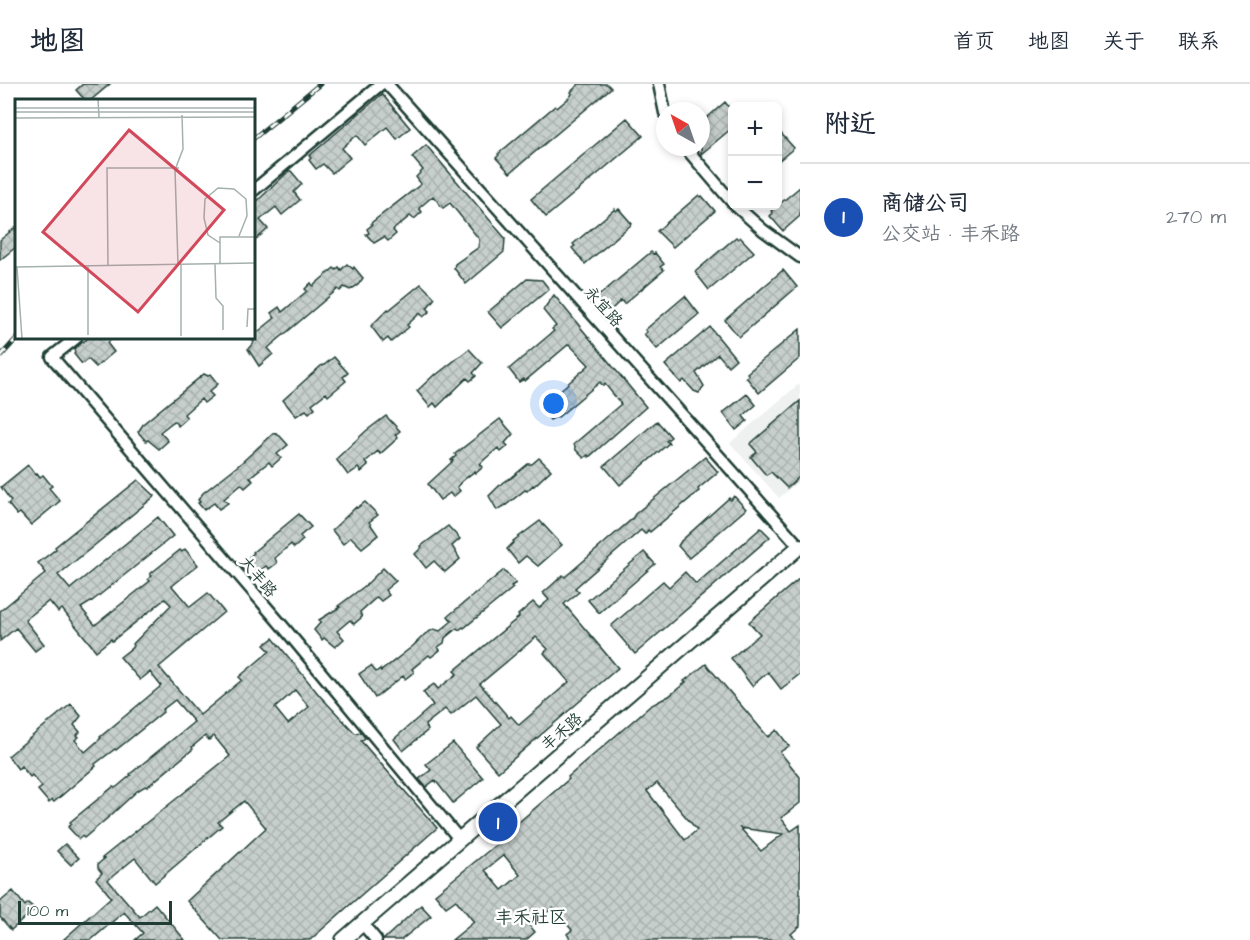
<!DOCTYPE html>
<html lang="zh">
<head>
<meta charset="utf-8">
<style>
  :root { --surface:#fff; --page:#f2f2f3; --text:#1f2937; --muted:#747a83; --line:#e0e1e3; --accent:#d1495b }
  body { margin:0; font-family:"Architects Daughter","LXGW WenKai TC",sans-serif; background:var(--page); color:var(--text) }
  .controls { position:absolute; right:18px; top:18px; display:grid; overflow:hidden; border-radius:9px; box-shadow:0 3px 9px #0003 }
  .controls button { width:54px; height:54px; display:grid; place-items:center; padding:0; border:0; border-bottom:2px solid var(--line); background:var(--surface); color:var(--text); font:30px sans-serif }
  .compass { position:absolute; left:656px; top:18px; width:54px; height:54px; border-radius:50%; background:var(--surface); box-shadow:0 3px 9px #0003; rotate:320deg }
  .scale { position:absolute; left:18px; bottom:15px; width:154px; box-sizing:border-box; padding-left:6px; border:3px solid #1f3d34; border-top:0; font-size:16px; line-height:21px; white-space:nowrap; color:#1f3d34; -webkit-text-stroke:4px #fff; paint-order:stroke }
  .you { position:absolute; left:554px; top:320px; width:21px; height:21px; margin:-15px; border:4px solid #fff; border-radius:50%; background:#1a73e8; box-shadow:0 0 0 9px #1a73e833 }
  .badge { display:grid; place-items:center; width:39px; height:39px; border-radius:50%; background:var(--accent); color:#fff; font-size:20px; font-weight:700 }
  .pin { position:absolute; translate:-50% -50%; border:3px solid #fff; box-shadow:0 2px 6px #0006 }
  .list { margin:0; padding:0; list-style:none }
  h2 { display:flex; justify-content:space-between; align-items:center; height:78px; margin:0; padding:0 24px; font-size:26px }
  h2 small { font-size:20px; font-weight:400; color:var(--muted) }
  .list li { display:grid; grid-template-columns:39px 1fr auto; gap:18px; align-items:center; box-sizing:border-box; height:108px; padding:0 24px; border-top:2px solid var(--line) }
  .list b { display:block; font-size:22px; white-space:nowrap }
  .list p { margin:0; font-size:20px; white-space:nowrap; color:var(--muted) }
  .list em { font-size:20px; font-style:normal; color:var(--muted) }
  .map { position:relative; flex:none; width:800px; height:856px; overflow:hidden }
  header { display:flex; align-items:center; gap:36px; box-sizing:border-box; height:84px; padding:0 30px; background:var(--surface); border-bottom:2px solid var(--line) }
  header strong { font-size:28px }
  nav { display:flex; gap:33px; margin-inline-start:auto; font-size:21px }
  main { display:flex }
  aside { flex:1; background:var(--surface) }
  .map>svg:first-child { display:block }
  .built { fill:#eef1f0 }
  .building { fill:url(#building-cross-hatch); stroke:#1f3d34; stroke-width:1.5; fill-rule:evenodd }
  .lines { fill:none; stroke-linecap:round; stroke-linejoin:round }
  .minor-casing { stroke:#1f3d34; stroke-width:15 }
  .major-casing { stroke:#1f3d34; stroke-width:18 }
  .minor { stroke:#fff; stroke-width:10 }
  .major { stroke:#fff; stroke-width:14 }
  .rail-casing { stroke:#1f3d34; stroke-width:5 }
  .rail { stroke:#fff; stroke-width:3; stroke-dasharray:9; stroke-linecap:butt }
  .labels { text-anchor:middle; stroke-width:5; stroke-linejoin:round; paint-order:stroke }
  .street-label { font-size:16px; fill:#1f3d34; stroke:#fff }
  .neighbourhood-label { font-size:18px; fill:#1f3d34; stroke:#fff }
  .inset-road { fill:none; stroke:#a5b1ae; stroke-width:1.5 }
  .view { fill:#d1495b; fill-opacity:0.15; stroke:#d1495b; stroke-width:3 }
  .inset-edge { fill:none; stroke:#1f3d34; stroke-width:3 }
</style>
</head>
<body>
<header>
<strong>地图</strong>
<nav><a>首页</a><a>地图</a><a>关于</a><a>联系</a></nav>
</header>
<main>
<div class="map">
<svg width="800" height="856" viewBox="0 0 800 856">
  <defs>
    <pattern id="building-cross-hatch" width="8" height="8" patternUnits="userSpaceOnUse" patternTransform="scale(1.5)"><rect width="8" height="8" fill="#c7cfcc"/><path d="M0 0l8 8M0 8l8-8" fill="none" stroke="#aab3b0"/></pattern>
  </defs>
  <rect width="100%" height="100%" fill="#fff"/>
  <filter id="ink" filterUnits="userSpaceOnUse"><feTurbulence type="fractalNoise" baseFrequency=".0167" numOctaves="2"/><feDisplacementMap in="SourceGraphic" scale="12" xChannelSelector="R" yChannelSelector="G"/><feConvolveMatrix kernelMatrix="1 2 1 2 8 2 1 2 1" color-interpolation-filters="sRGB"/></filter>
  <g filter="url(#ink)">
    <path class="built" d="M800,299v97l-21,18 -49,-55z"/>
    <path class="building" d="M83,0h27l-19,16h-6l-9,-10z
      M579,0h28l4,4 -101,85 -14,-15 3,-3 -1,-1 57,-48 2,2 13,-11 2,-3 -1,-2z
      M382,10l28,34 -13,11 -10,-12 -22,18 -8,-10 -15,13 8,10 -5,4 -13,11 -9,-9 -7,5 -7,-9 2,-2 -2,-2z
      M725,18l7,9v17l-31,26v-31z
      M627,34l16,18 -97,81 -15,-18z
      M777,45l17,19 -17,14z
      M426,61l79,93 -1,14 -38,32 -12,-16 1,-4 24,-17v-8l-29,-36 -7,5 -10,-12 -14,12 3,4 -8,7 -4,-3 -17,14 3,4 -8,7 -4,-4 -10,6 -8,-9 3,-1 -2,-4 5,-4 -1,-2 50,-39 -5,-7 7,-7 -11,-13z
      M289,87h2l11,13 -8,8 6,8 -18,15 -6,-8 -16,13 8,9 -14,12v-37z
      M800,103v29l-17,15 -13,-15 3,-3 -2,-2z
      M699,111l1,2 2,-1 13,15 -42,36 -16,-16z
      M615,125l1,2 3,-2 13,15 -47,40 -13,-16 3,-2 -2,-2z
      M16,143v20l-16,13v-20z
      M736,153l2,2 2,-2 14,15 -45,38 -14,-18z
      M651,168l2,2 2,-1 9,11 -4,3 4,3 -40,34 -3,-4 -12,12 -13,-14z
      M347,180l6,5 1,-2 9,11 -5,7 -8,5 -6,-3 -4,4 -2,-2 -70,59 5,6 -14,12 -11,-17 6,-7 -2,-2 4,-3 -2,-2 21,-17 -4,-5 8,-6 3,5 25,-21 -2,-2 6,-6 2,3 21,-18 2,2 3,-3 2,3z
      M783,186l14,17 -58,50 -14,-17z
      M527,195l15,1 7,9 -47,39 -14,-16z
      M421,200l14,14 -8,10 3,3 -7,6 -3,-4 -13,12 2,2 -18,15 -3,-4 -5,4 -12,-16 17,-17 1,1z
      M554,211l92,112 -57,50 -1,-2 -4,3 -8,-8 -2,-6 47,-40 -16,-20 -2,2 -3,-4 -43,36 -1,-1 -6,3 -9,-13 48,-42 -20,-21 -44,37 -1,-2 -5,3 -10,-13 45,-38 -2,-2 4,-3 -13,-16z
      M685,212l14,18 -42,35 -13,-15 3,-2 -2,-2z
      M710,243l26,32 -8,7 -10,-12 -22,19 8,13 -5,7 -5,-2 -10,-11 -3,3 -16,-18z
      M800,245v29l-41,35 -13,-16 3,-2 -2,-2z
      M88,254h25l-6,5 7,9 -18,15 -8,-8 -6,5 -8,-10 1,-1 -1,-4z
      M469,265l13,14 -9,10 3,3 -6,5 -3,-3 -30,29 -3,-4 -4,4 -13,-16 18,-17 1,1z
      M334,273l14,16 -5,4 3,4 -18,15 -2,-3 -14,11 3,4 -6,5 -3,-3 -10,6 -13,-16 39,-35 1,1z
      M204,290l4,2 2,-2 8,10 -9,8 4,4 -9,7 -3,-4 -17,15 3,4 -9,8 -4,-5 -14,11 8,9 -9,8 -11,-9 -2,1 -8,-9 6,-9z
      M747,310l9,11 -13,11 4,5 -11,9 -13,-17z
      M800,317v75l-13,12 -16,-16 -5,3 -15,-18 6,-5 -7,-8z
      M386,332l14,15 -5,4 3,3 -18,16 -2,-3 -13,11 3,4 -7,6 -3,-4 -10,7 -12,-16 30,-28z
      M500,335l13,15 -8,9 3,3 -7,6 -3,-4 -13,11 -5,5 3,3 -7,6 -1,-2 -14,11 -4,5 3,4 -7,6 -3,-4 -10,7 -12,-16 25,-23 -2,-1 5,-4 -1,-2z
      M657,337l14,16 -5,4 3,2 -49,42 -16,-19z
      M274,349l6,3 8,9 -11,9 4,4 -9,8 -3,-4 -19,15 3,4 -8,7 -4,-4 -17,15 4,4 -9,6 -5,-6 -10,7 -6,-7 2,-1 -2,-2 5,-7 37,-29z
      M705,373l13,15 -20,17 1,2 -49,41 -2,-2 -3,4 -4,-4 -66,58 4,4 -15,12 54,64 -120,104 -22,-25 25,-23 -25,-29 -25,20 -6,-6 -20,16 3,5 -25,21 -9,-12 39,-34 -10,-13 11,-8 4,5 19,-15 -3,-3 65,-54 -1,-2 15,-13 6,6 10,-8 -6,-7 8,-7 12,-11 2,2 67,-58 3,-5zM536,553l12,12 -4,4 25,29 -50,43 -8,-9 -2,2 -29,-34z
      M539,374l12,12 -17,16 -1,-1 -6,6 -2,-1 -19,15 -9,5 -8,-14 14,-14 8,-4 17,-14h4z
      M28,381l7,9 2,-1 3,4 3,-2 9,11 -3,2 11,13 -29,24 -11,-12 -3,2 -9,-11 3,-3 -10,-14z
      M138,396l17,16 -97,79 12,14 88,-72 15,19 -82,66 -10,6 14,17 55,-44 -2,-2 4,-3 -2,-2 30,-24 2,2 3,-3 13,16 -26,21 18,21 18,-14 16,19 -65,55 41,48 42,-35 -3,-3 31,-26 -6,-6 9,-7 47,58 35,37 6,-1 4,6 -4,3 76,87 -127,112h-88l-35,-39 79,-73 -22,-27 -26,21 4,4 -67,57 -20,-25 -27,22 32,37 15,-13 30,36h-50l8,-7 -19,-21 -33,28h-28l48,-43 -15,-18 6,-6 -4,-5v-4l6,-5 -2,-1 128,-102 -16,-20 -5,4 -4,-4 -13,11 1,2 -46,38 -2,-1 -8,5 -27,25 -26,22 -2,-2 -3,3 -11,-12 4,-3 -2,-2 43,-35 2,1 3,-2 13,-11 -1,-1 64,-52 -19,-22 -13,10 1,2 -47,38 -1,-1 -20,15 1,2 -42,36 -2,-2 -3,3 -11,-13 4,-3 -10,-12 -2,2 -9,-11 -3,3 -10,-13 63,-52 10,12 -7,9 6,7 -3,3 2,2 -4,3 10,12 16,-14 -1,-1 61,-51 -11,-14 -10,8 -20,-23 14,-11 -1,-2 38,-39 -6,-6 -53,42 -1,-2 -15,12 -34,-42 -4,3 -9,-11 -24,19 19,24 -9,7 -19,-23 -16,13v-30l46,-38 -8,-10 18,-14 -1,-2zM295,606l14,17 -21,17 -13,-16z
      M734,412l12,13 -57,49 -11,-12 3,-5 48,-43 2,2z
      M365,418l13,13 -9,7 9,13 -16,13 -11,-11 -8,7 -11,-14 24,-23 1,1z
      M299,430l12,13 -11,9 3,4 -9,8 -3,-4 -16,14 2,5 -8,6 -3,-3 -9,7 -9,-10 2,-2 -1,-4 5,-4 -1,-1z
      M540,437l22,24 -24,21 -12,-10 -8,7 -11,-14 7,-7 -1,-1z
      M448,442l12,13 -8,7 8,13 -15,13 -11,-11 -8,7 -11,-14 7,-7 -1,-1z
      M761,444l9,9 -135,117 -24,-28 52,-45 6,6 16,-15 11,12z
      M644,468l11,12 -56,49 -11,-13z
      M383,484l13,13 -11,9 4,5 -8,6 -4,-4 -17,15 2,5 -8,7 -4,-4 -13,11 7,8 -9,8 -11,-9 -2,2 -8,-10 7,-8 -2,-2 21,-13 -2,-1 28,-21z
      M504,486l12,13 -5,3 2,2 -49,40 -1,-1 -4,3 -2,-2 -12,10 -1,5 -6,4 2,3 -9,7 -2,-2 -17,14 2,3 -9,7 -2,-3 -28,22 -16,-24 12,-8 5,6 4,-3 1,2 32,-25 12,-12 9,-5 6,2 12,-10 -4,-5z
      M800,494v96l-19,15 -13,-17 -16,14 -21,-28 29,-24 -11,-12z
      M706,580l62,73 9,-7 12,16 -9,6 20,25v26l-19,15 10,13 9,-6v101l-9,8 6,6h-226l-4,-6 5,-4 -19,-22 -24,17 6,7 -9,8h-74l22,-18 -18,-22 -10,7 -11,-13 73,-59 -2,-2 63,-54 -1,-2 82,-71 19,-10 17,-14 -2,-1zM657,699l40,47 -12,10 -38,-49zM740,744l43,6 -22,17zM504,771l16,20 -18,15 -17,-20z
      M453,659l30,35 -30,25 -18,-23 -9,7 -7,-8 12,-9 -5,-6z
      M65,760l14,14 -8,7 -14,-14z
      M13,807l12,15 3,-3 7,6 -24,21 -11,-13v-15z
      M421,821l10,11 -30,24h-18z"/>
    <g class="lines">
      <defs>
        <path id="minor" d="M387,0l412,462
          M659,0l6,29
          M685,63l47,55
          M254,106l127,-106
          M736,122l27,24 37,27
          M76,254l-24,19 233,272 175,211
          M362,839l14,17"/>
        <path id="major" d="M343,856l457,-394"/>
      </defs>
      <use href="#minor" class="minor-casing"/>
      <use href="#major" class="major-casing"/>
      <use href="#minor" class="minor"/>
      <use href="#major" class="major"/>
      <defs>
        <path id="rail" d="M254,54l66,-54
          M0,273l17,-19"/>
      </defs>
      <use href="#rail" class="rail-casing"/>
      <use href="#rail" class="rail"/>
    </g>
  </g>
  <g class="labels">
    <g class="street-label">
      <text transform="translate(604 222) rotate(48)" y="6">永宜路</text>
      <text transform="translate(259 492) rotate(50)" y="6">大丰路</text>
      <text transform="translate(561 647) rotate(-41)" y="6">丰禾路</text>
    </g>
    <g class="neighbourhood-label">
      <text x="531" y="839">丰禾社区</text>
    </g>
  </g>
  <g transform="translate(15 15)">
    <rect width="240" height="240" fill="#fff"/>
    <path class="inset-road" d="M83,0l1,18M0,9h240M0,13h240M0,19l240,-1M205,144l-12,-8 -4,-17 1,-19 13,-11 16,1 12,10 1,17 -8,20M205,164v-26h35M200,165l1,34 7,8v24M163,166l-3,-95 8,-21 -1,-34M93,167l-1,-98h72M0,168l240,-4M2,168l5,72M232,228l1,-18h7M73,236v-69M166,237v-71"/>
    <path class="view" d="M114,31l95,80 -86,102 -95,-80z"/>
    <rect width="240" height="240" class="inset-edge"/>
  </g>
</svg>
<div class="controls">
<button>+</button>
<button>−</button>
</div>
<svg class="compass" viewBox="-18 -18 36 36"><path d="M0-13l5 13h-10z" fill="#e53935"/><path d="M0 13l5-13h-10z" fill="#747a83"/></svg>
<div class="scale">100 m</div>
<div class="you"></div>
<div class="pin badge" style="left:498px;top:738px;background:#1a4fb4">1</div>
</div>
<aside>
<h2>附近<small></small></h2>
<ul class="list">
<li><span class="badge" style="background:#1a4fb4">1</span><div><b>商储公司</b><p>公交站 · 丰禾路</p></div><em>270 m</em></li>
</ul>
</aside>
</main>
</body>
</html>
